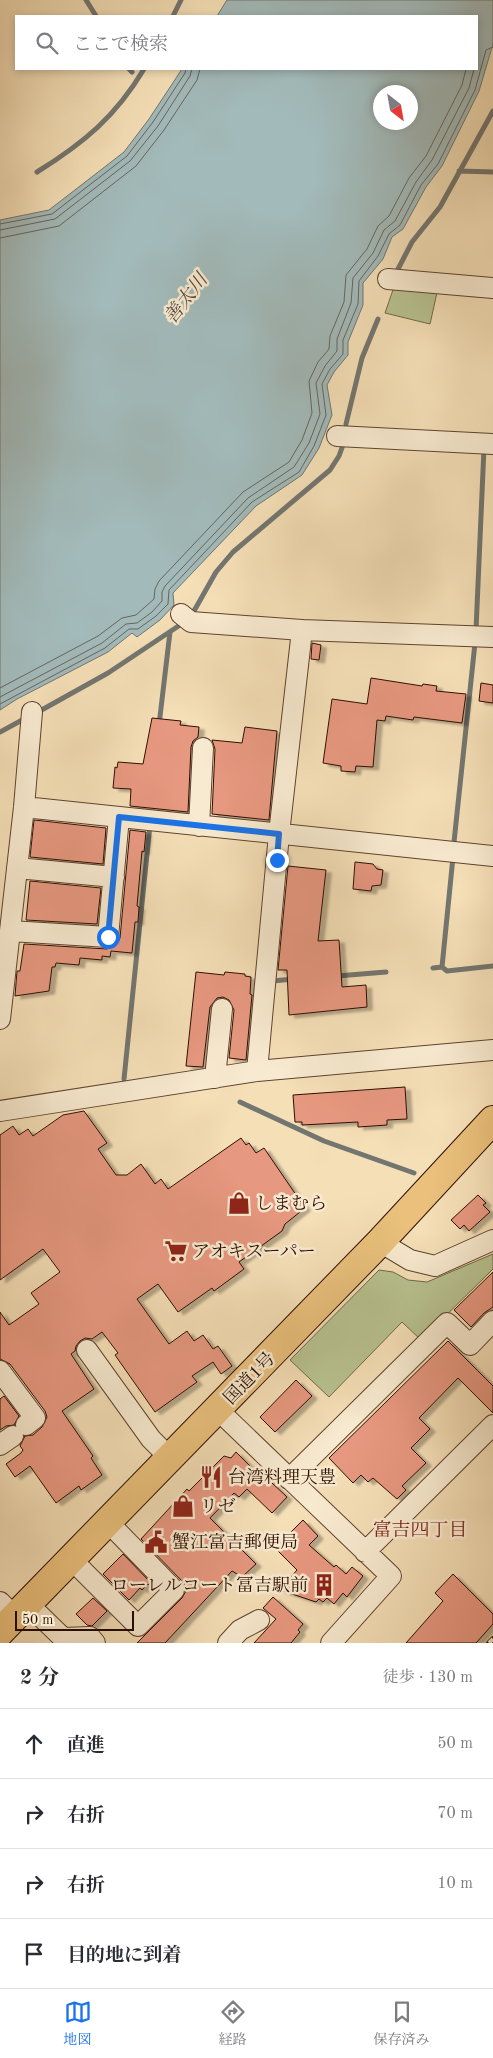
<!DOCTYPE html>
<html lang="ja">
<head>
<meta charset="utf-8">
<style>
  :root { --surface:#fff; --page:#f7f7f7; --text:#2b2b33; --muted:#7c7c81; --line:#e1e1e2; --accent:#1a73e8 }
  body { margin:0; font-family:"Old Standard TT","Noto Serif JP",serif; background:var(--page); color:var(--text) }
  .compass { position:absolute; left:373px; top:85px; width:45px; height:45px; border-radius:50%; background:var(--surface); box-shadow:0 2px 8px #0003; rotate:149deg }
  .scale { position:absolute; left:15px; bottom:12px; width:119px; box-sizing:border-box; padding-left:5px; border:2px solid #2d0f00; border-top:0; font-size:14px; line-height:18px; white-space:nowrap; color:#2d0f00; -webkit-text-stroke:4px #f8ead0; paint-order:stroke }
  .stop { position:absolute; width:15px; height:15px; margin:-11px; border:4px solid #1a73e8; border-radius:50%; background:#fff }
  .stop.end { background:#1a73e8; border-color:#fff; box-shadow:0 1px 5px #0008 }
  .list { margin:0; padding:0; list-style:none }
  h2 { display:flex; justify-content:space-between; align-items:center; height:65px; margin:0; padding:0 20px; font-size:21px }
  h2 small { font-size:16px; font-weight:400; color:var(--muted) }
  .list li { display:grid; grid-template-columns:32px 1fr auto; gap:15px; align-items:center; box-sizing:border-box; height:70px; padding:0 20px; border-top:1px solid var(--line) }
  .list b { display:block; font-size:19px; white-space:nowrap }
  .list em { font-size:16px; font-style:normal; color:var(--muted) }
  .icon { flex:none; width:28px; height:28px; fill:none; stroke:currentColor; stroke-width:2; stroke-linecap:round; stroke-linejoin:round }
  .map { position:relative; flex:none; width:493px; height:1643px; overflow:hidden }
  .search { position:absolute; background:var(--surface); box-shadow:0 2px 8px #0003; left:15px; right:15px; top:15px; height:55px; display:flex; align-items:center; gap:12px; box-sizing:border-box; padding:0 18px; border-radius:0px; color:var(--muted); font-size:19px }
  .sheet { height:345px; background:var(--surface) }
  nav { display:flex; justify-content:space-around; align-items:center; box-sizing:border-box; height:70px; border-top:1px solid var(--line); background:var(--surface); font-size:14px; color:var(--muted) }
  nav a { display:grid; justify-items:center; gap:2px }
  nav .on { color:var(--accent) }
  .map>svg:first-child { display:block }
  .green { fill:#b8c291; stroke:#726848 }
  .water { fill:#a2baba; stroke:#737670; fill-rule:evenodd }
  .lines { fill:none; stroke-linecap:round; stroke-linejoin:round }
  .shore { stroke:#68645d; stroke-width:1 }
  .stream { stroke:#737670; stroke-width:5 }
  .building { fill:#e79880; stroke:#2d0f00; filter:url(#shadow) }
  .minor-casing { stroke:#5f432e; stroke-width:22 }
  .highway-casing { stroke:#2d0f00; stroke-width:30 }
  .minor { stroke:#f8ead0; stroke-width:20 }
  .highway { stroke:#eac07c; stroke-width:28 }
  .rail-casing { stroke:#2d0f00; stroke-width:5.5 }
  .rail { stroke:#f8ead0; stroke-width:4; stroke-dasharray:11; stroke-linecap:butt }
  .route { stroke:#1a73e8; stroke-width:6 }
  .labels { text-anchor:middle; stroke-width:5; stroke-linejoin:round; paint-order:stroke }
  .poi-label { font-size:18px; fill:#2d0f00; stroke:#f8ead0; text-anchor:start }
  .street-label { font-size:18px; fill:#2d0f00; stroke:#f8ead0 }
  .water-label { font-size:19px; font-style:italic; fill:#564b41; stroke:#f8ead0 }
  .neighbourhood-label { font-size:19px; fill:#7a1f14; stroke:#f8ead0 }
</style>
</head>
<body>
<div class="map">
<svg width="493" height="1643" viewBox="0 0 493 1643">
  <defs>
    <filter id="shadow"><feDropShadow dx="5.5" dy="3" stdDeviation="1" flood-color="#0004"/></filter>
  </defs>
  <rect width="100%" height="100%" fill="#f5dfb7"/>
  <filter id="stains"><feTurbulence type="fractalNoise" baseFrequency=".004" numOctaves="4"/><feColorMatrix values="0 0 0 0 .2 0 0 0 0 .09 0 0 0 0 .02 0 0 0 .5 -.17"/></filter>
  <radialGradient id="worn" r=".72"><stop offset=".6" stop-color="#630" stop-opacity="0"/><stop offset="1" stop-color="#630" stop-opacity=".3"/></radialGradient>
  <path class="green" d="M395,284l43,4 -8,36 -45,-11z
    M493,1254v15l-72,71 -19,-18 -73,75 -39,-37 89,-90 14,2 15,8 19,2z"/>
  <path class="water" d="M227,0h266v44l-14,47 -37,75 -16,21 -23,42 -11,8 -9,22 -20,24v22l-15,37v13l-14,17 -7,13 5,30 -13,33 -17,27 -46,31 -83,87 1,12 -14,15 -23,17 -5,-4 -24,19 -91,47 -17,11v-490l49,-10 75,-58 25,-33 33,-50h295v-53h-260zM380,92h30v30h-30z"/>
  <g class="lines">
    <path class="shore" d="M0,224l52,-10 75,-58 26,-34 32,-49 1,-4
      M0,230l55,-11 75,-58 28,-35 32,-50 2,-7
      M0,238l59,-12 77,-60 28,-36 33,-50 3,-11
      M0,688l98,-52 24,-18 14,-3 18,-16 1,-10 4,-8 84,-89 46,-30 13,-22 10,-27 -3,-32 9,-19 11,-13 1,-13 14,-34 2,-27 21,-26 11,-23 11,-10 20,-38 17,-22 36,-71 4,-16
      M0,697l102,-54 24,-19 11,-1 15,-11 10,-11v-9l3,-6 83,-88 46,-31 15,-24 11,-29 -4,-31 9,-17 12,-15v-12l14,-36 2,-25 20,-25 11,-23 11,-9 21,-39 16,-22 37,-72 5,-19
      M0,704l105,-56 24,-19h9l18,-13 12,-12 1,-14 83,-88 47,-30 15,-26 12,-31 -4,-31 8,-15 13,-15v-14l15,-36 1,-23 19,-25 11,-22 11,-9 21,-40 17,-21 37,-74 11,-40 7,-3"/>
    <path class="stream" d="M86,0l10,16
      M173,16l8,-16
      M129,69l3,3
      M459,171l34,1
      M37,172c47,-29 79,-56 107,-103
      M396,273l16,-31 28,-35 53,-96
      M346,424l16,-66 16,-39
      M194,611l22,-39 17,-20 97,-82 9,-14 5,-14
      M476,630l8,-182
      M38,712l70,-39 72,-48
      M159,725l11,-93
      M0,732l24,-13
      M454,842l21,-199
      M442,967l5,4 46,-5
      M433,968l9,-1 11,-110
      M337,976l49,-4
      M273,981l20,-2
      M124,1079l26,-254
      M240,1102l84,39 90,32"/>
  </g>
  <path class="building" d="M312,643l9,2 -2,15 -8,-1z
    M371,678l51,8 1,-2 14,2 -1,5 30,3 -4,29 -48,-6 -1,3 -27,-4 -1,5 -8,-1 -4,47 -17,-1 -1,6 -14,-1v-5l-18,-3 9,-64 35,5z
    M481,683l12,2v18l-14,-2z
    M152,718l29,3 -1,4 19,2 -1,10 -5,4 -2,6 -3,65 -58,-6 1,-17 -18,-1 2,-21 2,1 1,-6 25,2z
    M245,727l32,4 -8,89 -57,-6 3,-65 -3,-9 30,3z
    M34,820l72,8 -3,36 -73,-7z
    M130,830l16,2 -2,20 -2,-1 -5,55 2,1 -1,15h-3l-3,31 -21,-2 -1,6 -8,-1v4l-22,-2 -1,7 -23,-2 -1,4h-3l-3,24 -34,5 2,-25h3l4,-27 83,5 10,-5 3,-6z
    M355,862l18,2 4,5 6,1 -2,15 -9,1 -1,5 -18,-2z
    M288,866l38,4 -8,71 21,-1 3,47 24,-2 1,22 -78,8 -2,-45h-9z
    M30,881l71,7 -4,36 -71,-4z
    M196,972l28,3 1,-3 20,2v2l6,1 -1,17 2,1 -6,65 -17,-2 5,-48 -5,-10 -6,-3 -6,1 -7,9 -7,60 -17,-1z
    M405,1087l2,32 -20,1v5l-29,2v-5l-56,3v-3h-7l-2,-27z
    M84,1111l23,32 -9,6 18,26h11l14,-11 14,20 6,-5 7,10 73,-51 5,7 3,-2 7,10 8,-5 41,60 -20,16 -3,7 -43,31 5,7 -30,22 -2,-3 -34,24 -20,-28 -21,15 32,45 18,-13 7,10 9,-6 10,14 5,-3 14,20 -11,8 -8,-12 -21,14 5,6 -42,30 -40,-57 3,-2 -16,-21 -10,7 -7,-1 -5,3 -4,5 -1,5 -4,3 23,35 -32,22 31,45 -2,2 11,17 -21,15 -2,-4 -23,17 -26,-37 -15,11 -9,-13 15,-11 2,-3 -3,-4 5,-10 8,-1 9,-8 5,-10 -2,-6 -35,-47 -10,-5v-47l9,13 30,-21 -8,-11 29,-21 -17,-23 -43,31v-145l13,-9 6,9 9,-6 5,7 30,-21z
    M478,1195l8,8 -3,2 7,7 -21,19 -5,-6 -4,4 -9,-9z
    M493,1272v35l-9,6 -13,14 -17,-17z
    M448,1341l45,45v27l-35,-35 -39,40 11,11 -19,19 15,15 -24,23 4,4 -9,9 -24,-21 -5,4 -7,-7 -8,8 -24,-25z
    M296,1380l16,16 -37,36 -15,-15z
    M4,1396l15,20 -5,9 -8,1 -6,4v-31z
    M236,1452l18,18 2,-2 31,29 -15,16 -25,-24 -8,8 -5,-4 -24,25 46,46 -14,13 -10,-6 -67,72h-28l45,-45 5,-9 -4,-7 -42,-43 46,-50 2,2 35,-35 7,2z
    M303,1520l15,16 -9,9 25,22 2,-2 10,9 6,-7 11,9 -16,21 -4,-4 -9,11 -7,-6 -4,4 -4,-3 -3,3 -36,-12 17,-20 -22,-22z
    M123,1554l30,31 -2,2 -3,-3 -6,6 -2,-2 -11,12 -26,-26z
    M453,1574l40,40v10l-17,19h-70l37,-42 -8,-8z
    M273,1597l30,27 -5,6 2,2 -9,11h-37l22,-24 -13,-11z
    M93,1598l14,13 -15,15 -5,-1 -11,-11z"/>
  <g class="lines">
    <defs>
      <path id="minor" d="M388,279l105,9
        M337,436l156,8
        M181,614l10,8 111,8 191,7
        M24,807l469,49
        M199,826l4,-78
        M17,868l97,9
        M10,931l98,6 11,-120
        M0,1019l24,-212 8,-95
        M257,1071l22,-237 23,-204
        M215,1078l7,-69
        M0,1111l257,-40 236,-21
        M380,1242l30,18 25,6 58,-26
        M87,1350l64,89 20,20
        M0,1371l35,47 -9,7
        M218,1410l173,166 -60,67
        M0,1445l13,-9
        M289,1479l158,-156 23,22 23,-24
        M365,1552l128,-127
        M72,1560l66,66 36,-36 -66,-68
        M0,1602l15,15
        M28,1604l35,34 27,-1 5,6
        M228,1643l12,-13 19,-10"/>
      <path id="highway" d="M0,1632l380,-390 113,-122"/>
    </defs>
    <use href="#minor" class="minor-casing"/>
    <use href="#highway" class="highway-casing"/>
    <use href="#minor" class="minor"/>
    <use href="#highway" class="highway"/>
    <defs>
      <path id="rail" d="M489,1643l4,-4"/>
    </defs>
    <use href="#rail" class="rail-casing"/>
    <use href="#rail" class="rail"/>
  </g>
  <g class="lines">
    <path class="route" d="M108,937l11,-120 160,17 -2,26"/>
  </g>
  <defs>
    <symbol id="shop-bare" viewBox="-9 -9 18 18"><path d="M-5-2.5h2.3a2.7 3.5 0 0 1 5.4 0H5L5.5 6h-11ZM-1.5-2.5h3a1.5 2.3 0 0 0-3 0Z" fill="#8f2418" stroke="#f8ead0" stroke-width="2.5" paint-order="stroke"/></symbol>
    <symbol id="supermarket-bare" viewBox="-9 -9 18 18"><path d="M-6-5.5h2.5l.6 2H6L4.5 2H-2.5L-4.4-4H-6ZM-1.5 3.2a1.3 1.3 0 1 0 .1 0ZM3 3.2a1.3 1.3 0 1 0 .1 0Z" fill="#8f2418" stroke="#f8ead0" stroke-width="2.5" paint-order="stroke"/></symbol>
    <symbol id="restaurant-bare" viewBox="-9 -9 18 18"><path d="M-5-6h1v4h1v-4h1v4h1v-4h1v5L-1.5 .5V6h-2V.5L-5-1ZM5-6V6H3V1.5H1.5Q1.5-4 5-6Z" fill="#8f2418" stroke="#f8ead0" stroke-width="2.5" paint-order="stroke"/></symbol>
    <symbol id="civic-bare" viewBox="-9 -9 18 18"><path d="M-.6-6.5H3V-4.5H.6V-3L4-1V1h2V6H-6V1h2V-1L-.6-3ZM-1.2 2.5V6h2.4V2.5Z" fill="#8f2418" stroke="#f8ead0" stroke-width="2.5" paint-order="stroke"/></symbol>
    <symbol id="building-bare" viewBox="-9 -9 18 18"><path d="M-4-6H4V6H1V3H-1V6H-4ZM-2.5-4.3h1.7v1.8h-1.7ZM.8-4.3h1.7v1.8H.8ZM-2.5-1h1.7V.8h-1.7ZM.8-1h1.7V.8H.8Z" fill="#8f2418" stroke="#f8ead0" stroke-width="2.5" paint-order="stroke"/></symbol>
  </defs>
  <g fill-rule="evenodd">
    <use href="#shop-bare" x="223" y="1187" width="32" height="32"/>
    <use href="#supermarket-bare" x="160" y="1235" width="32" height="32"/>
    <use href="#restaurant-bare" x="195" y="1461" width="32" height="32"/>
    <use href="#shop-bare" x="167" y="1490" width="32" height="32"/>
    <use href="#civic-bare" x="140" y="1526" width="32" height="32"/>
    <use href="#building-bare" x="308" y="1569" width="32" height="32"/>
  </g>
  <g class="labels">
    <g class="poi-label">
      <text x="255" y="1209">しまむら</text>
      <text x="192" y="1257">アオキスーパー</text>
      <text x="228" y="1483">台湾料理天豊</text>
      <text x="200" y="1512">リゼ</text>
      <text x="172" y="1548">蟹江富吉郵便局</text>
      <text x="308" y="1591" text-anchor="end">ローレルコート冨吉駅前</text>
    </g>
    <g class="street-label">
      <text transform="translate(249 1378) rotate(-46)" y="6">国道1号</text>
    </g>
    <g class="water-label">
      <text transform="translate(185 298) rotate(-52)" y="7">善太川</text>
    </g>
    <g class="neighbourhood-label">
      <text x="420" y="1536">富吉四丁目</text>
    </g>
  </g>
  <rect width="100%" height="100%" filter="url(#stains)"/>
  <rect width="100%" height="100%" fill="url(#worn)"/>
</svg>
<svg class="compass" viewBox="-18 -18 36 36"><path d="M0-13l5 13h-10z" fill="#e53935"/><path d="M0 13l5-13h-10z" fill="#7c7c81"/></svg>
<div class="scale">50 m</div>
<div class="stop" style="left:108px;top:937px"></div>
<div class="stop end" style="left:277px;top:860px"></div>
<div class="search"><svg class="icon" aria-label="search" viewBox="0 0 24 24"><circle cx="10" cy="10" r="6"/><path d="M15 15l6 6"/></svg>ここで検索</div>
</div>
<section class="sheet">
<h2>2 分<small>徒歩 · 130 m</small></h2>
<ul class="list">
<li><svg class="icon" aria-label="ahead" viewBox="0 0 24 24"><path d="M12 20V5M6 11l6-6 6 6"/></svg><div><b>直進</b></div><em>50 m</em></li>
<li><svg class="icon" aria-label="right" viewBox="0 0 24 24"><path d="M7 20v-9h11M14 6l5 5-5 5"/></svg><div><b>右折</b></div><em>70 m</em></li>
<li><svg class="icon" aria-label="right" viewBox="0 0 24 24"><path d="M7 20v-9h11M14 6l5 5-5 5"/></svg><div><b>右折</b></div><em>10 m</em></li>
<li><svg class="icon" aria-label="arrive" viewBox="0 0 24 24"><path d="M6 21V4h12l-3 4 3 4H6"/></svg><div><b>目的地に到着</b></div></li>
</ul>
</section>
<nav>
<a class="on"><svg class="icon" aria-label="map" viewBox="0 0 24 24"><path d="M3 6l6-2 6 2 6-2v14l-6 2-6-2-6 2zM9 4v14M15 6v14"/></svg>地図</a>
<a><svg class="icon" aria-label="directions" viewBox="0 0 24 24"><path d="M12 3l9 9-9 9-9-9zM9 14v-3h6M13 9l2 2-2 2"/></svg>経路</a>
<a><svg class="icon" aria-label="saved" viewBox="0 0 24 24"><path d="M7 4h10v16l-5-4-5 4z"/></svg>保存済み</a>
</nav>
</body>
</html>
